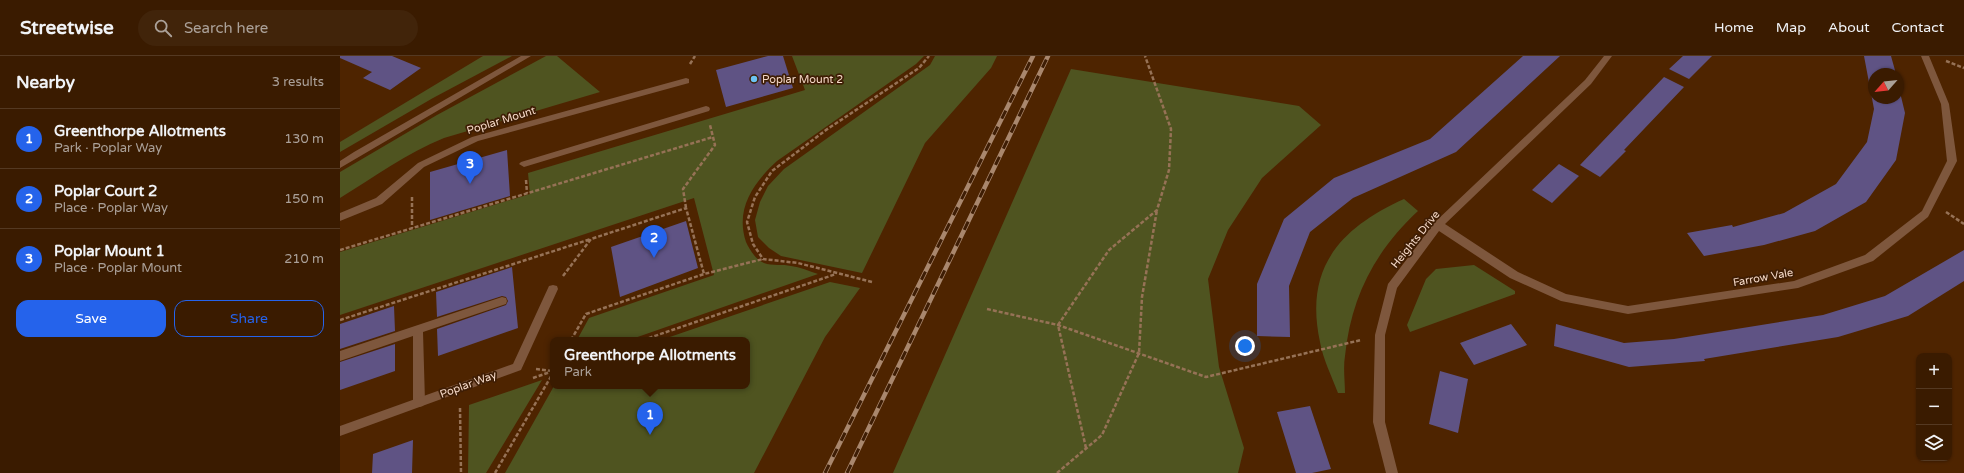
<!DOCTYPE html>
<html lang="en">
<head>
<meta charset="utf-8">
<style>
  :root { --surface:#3a1b00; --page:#41240a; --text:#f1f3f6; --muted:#aba199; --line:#543922; --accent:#2563eb }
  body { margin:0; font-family:"Varela Round",sans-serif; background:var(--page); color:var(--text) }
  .controls { position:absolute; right:12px; bottom:12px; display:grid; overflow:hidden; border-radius:8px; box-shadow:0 1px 3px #0004 }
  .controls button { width:36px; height:36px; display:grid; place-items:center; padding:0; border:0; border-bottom:1px solid var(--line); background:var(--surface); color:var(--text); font:20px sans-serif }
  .compass { position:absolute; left:1528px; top:12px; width:36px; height:36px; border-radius:50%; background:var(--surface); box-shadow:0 1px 3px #0004; rotate:243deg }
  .you { position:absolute; left:905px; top:290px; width:14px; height:14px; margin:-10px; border:3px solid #fff; border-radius:50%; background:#1a73e8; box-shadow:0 0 0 6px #1a73e833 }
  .badge { display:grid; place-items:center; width:26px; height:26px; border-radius:50%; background:var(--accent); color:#fff; font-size:13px; font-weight:700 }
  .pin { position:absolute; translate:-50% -33px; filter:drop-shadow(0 1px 2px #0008) }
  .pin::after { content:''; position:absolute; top:21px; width:14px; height:12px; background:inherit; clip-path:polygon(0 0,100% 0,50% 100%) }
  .popup { position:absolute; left:210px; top:281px; width:200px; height:52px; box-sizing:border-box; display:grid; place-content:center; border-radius:8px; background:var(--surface); filter:drop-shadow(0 1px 3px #0005); font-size:13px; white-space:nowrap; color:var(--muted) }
  .popup b { font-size:15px; color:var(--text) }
  .popup::after { content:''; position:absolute; left:50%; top:100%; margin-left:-8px; border:8px solid transparent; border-top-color:var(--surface) }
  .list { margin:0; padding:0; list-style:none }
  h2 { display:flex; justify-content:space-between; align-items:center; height:52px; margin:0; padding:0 16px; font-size:17px }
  h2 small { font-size:13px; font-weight:400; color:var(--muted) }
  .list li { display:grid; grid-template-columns:26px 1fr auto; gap:12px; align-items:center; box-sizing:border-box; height:60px; padding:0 16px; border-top:1px solid var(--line) }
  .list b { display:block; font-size:15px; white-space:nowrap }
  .list p { margin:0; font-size:13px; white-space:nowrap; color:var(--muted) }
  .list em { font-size:13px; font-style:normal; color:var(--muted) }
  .actions { display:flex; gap:8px; padding:12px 16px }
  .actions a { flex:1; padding:9px 0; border:1px solid var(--accent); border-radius:12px; text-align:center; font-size:14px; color:var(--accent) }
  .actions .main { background:var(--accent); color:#fff }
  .icon { flex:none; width:22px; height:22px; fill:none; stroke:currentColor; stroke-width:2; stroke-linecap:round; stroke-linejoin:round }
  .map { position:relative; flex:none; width:1624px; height:417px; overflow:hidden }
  header { display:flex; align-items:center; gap:24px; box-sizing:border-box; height:56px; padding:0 20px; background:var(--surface); border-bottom:1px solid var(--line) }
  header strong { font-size:19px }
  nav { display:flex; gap:22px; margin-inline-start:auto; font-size:14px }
  .search { width:280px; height:36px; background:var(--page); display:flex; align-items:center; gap:10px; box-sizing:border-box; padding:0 14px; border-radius:22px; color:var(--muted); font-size:15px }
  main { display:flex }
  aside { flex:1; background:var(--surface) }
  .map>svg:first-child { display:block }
  .green { fill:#4f5420 }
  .building { fill:#5f5384 }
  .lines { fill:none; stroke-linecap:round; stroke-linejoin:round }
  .path { stroke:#967256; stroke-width:2.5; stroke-dasharray:4 2; stroke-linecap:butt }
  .lane { fill:#7e573d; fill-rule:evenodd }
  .street { fill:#7e573d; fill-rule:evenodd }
  .rail-casing { stroke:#a9876d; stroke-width:4.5 }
  .rail { stroke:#3e1d04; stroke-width:3; stroke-dasharray:9; stroke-linecap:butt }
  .poi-dot { fill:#6cc3f2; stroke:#3e1d04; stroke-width:1.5 }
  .labels { text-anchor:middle; stroke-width:3.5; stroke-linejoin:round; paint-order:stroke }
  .poi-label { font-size:11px; fill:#f6dac9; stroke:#3e1d04; text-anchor:start }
  .street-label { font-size:11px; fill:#f6dac9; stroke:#3e1d04 }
</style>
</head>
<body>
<header>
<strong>Streetwise</strong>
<div class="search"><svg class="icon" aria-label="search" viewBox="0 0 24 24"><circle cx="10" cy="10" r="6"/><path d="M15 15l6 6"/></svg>Search here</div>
<nav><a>Home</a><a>Map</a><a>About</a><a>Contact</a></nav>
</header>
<main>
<aside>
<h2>Nearby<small>3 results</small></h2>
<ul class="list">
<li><span class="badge">1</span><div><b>Greenthorpe Allotments</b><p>Park · Poplar Way</p></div><em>130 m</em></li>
<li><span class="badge">2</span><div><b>Poplar Court 2</b><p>Place · Poplar Way</p></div><em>150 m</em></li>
<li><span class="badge">3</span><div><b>Poplar Mount 1</b><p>Place · Poplar Mount</p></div><em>210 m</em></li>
</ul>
<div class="actions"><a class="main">Save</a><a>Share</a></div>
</aside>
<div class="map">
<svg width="1624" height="417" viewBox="0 0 1624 417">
  <rect width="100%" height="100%" fill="#4e2400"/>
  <path class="green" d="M143,0h29l-79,42 -93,54v-10z
    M206,0h11l43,36 -156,46c-37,15 -70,39 -104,60v-26l97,-57z
    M452,0h132l-8,8 -139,97c-24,22 -42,48 -31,81 3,7 10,18 18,21 8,3 19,1 27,3 9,1 18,5 27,8l-189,66h-52l12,-22 125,-43 -20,-77 -354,117v-63l190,-58 -2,-21 277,-83z
    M595,0h62l-6,12 -66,75 -63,130 -81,-17 -12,-8 -11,-11 -3,-17 5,-18 8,-16 16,-17 146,-104z
    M731,13l228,37 22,19 -59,53 -34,52 -20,49 11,88 25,81 -6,25h-345z
    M1064,143l14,12c-43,40 -67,86 -73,145 -2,12 0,25 0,37h-7c-6,-16 -15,-34 -18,-51 -16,-74 20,-114 84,-143z
    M1134,209l41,26v3l-105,38 -3,-7 19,-46 10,-10z
    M490,226l30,6 -35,49 -71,136h-249l49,-87h193v-46h-86z
    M202,324l-56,93h-18l1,-68z"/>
  <path class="building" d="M0,0h52l29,12 -31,22 -27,-12 9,-6 -32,-14z
    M428,0h15l10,32 -67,19 -10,-37z
    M1183,0h37l-104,96 -103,46 -43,34 -21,54 1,51 -33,-1v-52l27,-65 50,-41 96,-39z
    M1343,0h29l-23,23 -20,-10z
    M1524,0h27l5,18h-22v24h24v-14l7,29 -9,47 -30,42 -51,29 -51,14 -60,11 -17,-23 45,-8 1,2 51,-14 52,-29 31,-42 7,-33z
    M1324,21l20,10 -60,63 2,1 -26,26 -20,-12z
    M167,94l3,46 -80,24v-48z
    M1219,108l20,12 -27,27 -20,-13z
    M346,165l12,47 -78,29 -9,-50z
    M1624,194v31l-56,35 -70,21 -134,22 1,2 -76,6 -75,-21 2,-22 68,19 50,-4 149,-24 62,-19z
    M172,211l6,61 -80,28 -1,-27 69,-24 2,-4 -2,-4 -4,-1 -65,21 -1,-25z
    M54,250l1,25 -55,18v-25z
    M1171,268l16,21 -53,20 -14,-22z
    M55,288v27l-55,19v-28z
    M1100,315l28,8 -10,54 -29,-9z
    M970,350l21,63 -19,4h-16l-19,-61z
    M73,384l-1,33h-40l1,-19z"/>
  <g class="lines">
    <path class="path" d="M1606,5l18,7
      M350,8l5,-8
      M186,124l1,13
      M72,141v31
      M346,152l-3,-19 32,-44 -5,-20
      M1606,156l18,12
      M0,194l373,-113
      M223,220l28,-37 95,-31 18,66
      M532,226l-74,-19 -35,-4 -10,-15 -6,-22 8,-25 17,-26 54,-41 93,-62 10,-12
      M647,253l71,16 148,52 155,-37
      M0,264l251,-81
      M231,284l15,-26 118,-40 59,-15
      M303,284l193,-66
      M196,313l17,2
      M193,322l20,-7
      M120,352l1,65
      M746,392l-28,-123 51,-75 48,-40 12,-40 2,-41 -26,-73
      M155,417l58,-100
      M717,417l45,-38 37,-82 3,-56 15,-87"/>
    <path class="lane" d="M162,241l4,1 1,3 -1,3 -83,28 2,70 -2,4 -4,1 -4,-1 -2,-4v-66l-73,25v-10z"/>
    <path class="street" d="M181,0h10l-191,112v-7l14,-9z
      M1264,0h8l-21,28 -146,140 73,48 48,22 62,12 166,-25 71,-26 57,-44 25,-50 -6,-57 -20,-48h8l20,48 8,57 -29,56 -55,44 -75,27 -170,26 -67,-13 -51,-23 -71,-47 -42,57 -12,47v87l13,51h-12l-13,-51 2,-87 13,-51 47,-62 150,-142z
      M346,22l3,1v4l-211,58 -54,26 -42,37 -42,17v-8l36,-15 42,-35 54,-26z
      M366,50l3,1 1,2 -1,2 -185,56 -5,-3 2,-2z
      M213,229l4,1 1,3 -37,81 -181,66v-10l173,-62 36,-78z"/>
    <defs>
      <path id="rail" d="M485,417l208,-417
        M507,417l201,-417"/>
    </defs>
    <use href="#rail" class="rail-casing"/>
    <use href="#rail" class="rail"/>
  </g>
  <circle class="poi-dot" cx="414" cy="23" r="4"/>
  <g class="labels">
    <g class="poi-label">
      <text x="422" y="27">Poplar Mount 2</text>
    </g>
    <g class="street-label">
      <text transform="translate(161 64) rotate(-17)" y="4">Poplar Mount</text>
      <text transform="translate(1075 183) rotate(-51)" y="4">Heights Drive</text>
      <text transform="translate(1423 221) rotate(-10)" y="4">Farrow Vale</text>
      <text transform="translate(128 328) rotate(-20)" y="4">Poplar Way</text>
    </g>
  </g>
</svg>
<div class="controls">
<button>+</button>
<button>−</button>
<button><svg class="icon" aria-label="layers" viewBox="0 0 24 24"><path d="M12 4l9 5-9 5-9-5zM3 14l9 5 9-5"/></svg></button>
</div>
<svg class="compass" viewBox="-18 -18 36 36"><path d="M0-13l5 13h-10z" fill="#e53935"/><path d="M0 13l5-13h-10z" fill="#aba199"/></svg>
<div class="you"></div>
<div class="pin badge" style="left:310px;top:379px">1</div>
<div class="popup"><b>Greenthorpe Allotments</b>Park</div>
<div class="pin badge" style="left:314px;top:202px">2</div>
<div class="pin badge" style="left:130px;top:128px">3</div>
</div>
</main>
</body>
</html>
